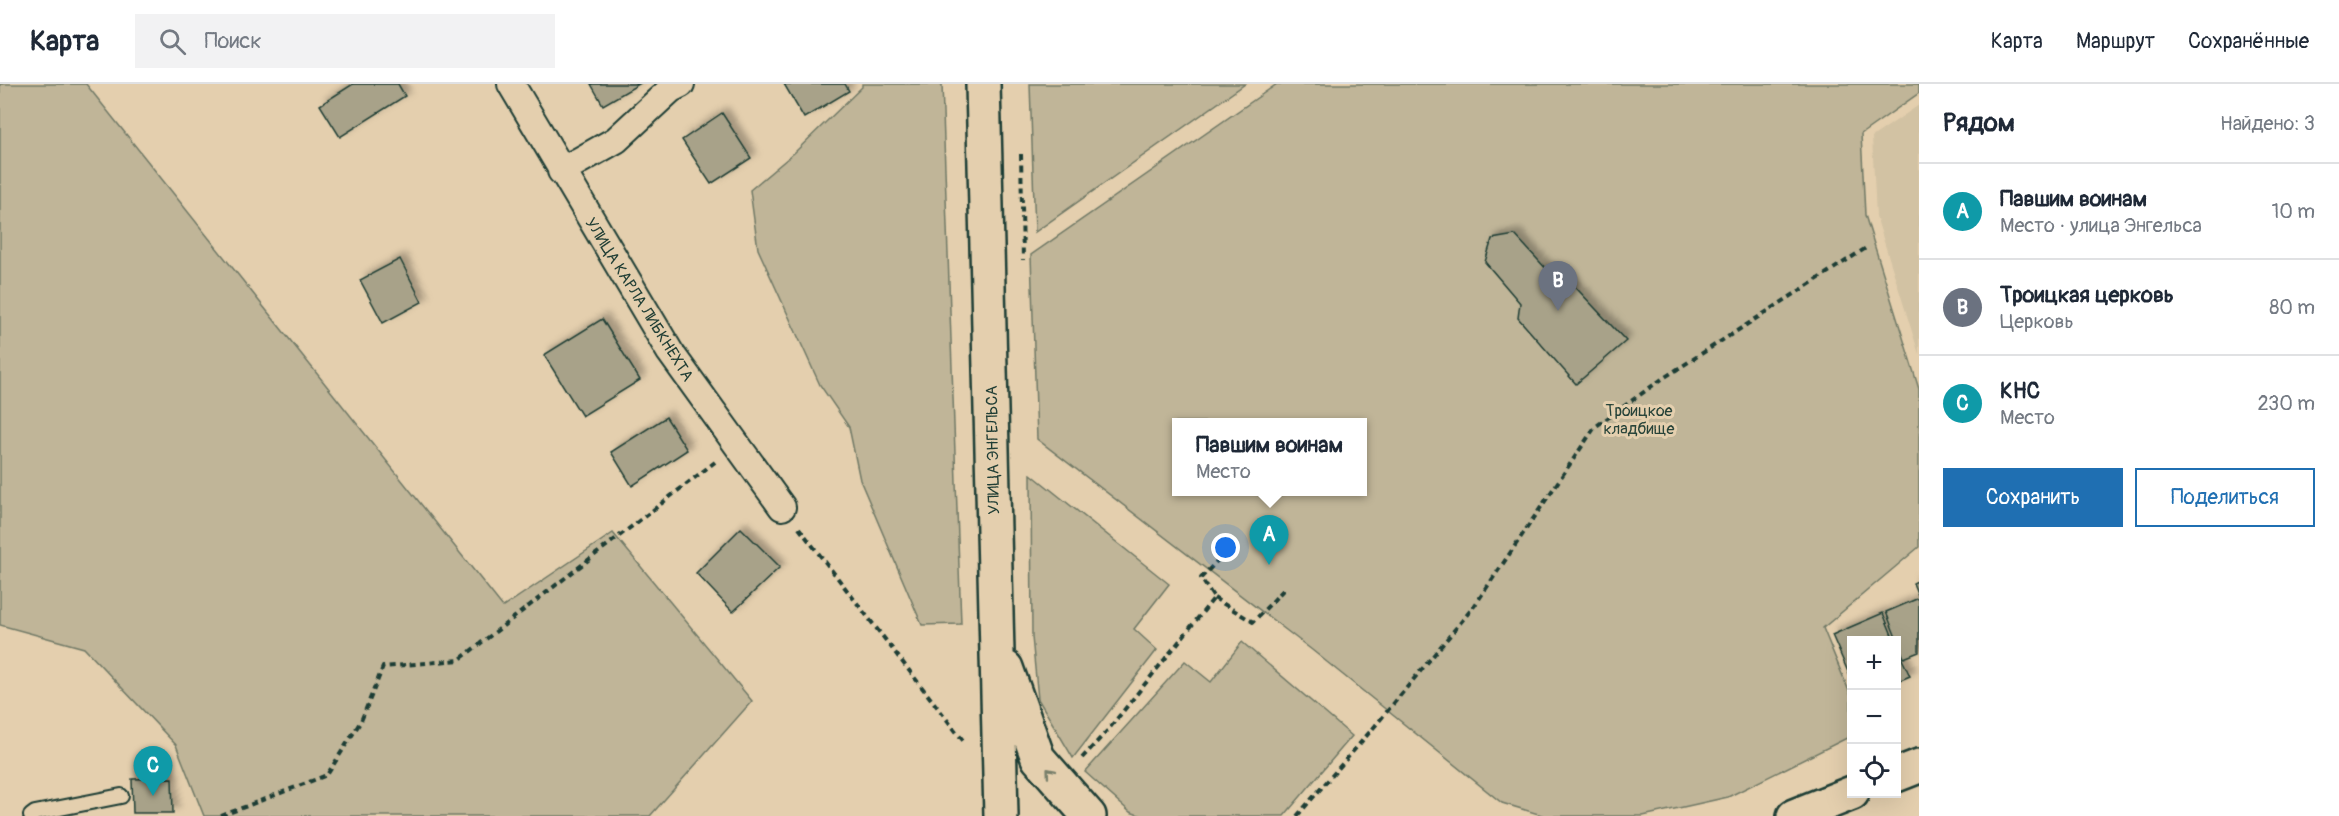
<!DOCTYPE html>
<html lang="ru">
<head>
<meta charset="utf-8">
<style>
  :root { --surface:#fff; --page:#f2f2f3; --text:#1f2937; --muted:#747a83; --line:#e0e1e3; --accent:#1f6fb2 }
  body { margin:0; font-family:Pangolin,sans-serif; background:var(--page); color:var(--text) }
  .controls { position:absolute; right:18px; bottom:18px; display:grid; overflow:hidden; border-radius:0px; box-shadow:0 6px 24px #0002 }
  .controls button { width:54px; height:54px; display:grid; place-items:center; padding:0; border:0; border-bottom:2px solid var(--line); background:var(--surface); color:var(--text); font:30px sans-serif }
  .you { position:absolute; left:1226px; top:464px; width:21px; height:21px; margin:-15px; border:4px solid #fff; border-radius:50%; background:#1a73e8; box-shadow:0 0 0 9px #1a73e833 }
  .badge { display:grid; place-items:center; width:39px; height:39px; border-radius:50%; background:var(--accent); color:#fff; font-size:20px; font-weight:700 }
  .pin { position:absolute; translate:-50% -50px; filter:drop-shadow(0 2px 3px #0008) }
  .pin::after { content:''; position:absolute; top:32px; width:21px; height:18px; background:inherit; clip-path:polygon(0 0,100% 0,50% 100%) }
  .popup { position:absolute; left:1172px; top:334px; width:195px; height:78px; box-sizing:border-box; display:grid; place-content:center; border-radius:0px; background:var(--surface); filter:drop-shadow(0 2px 4px #0005); font-size:20px; white-space:nowrap; color:var(--muted) }
  .popup b { font-size:22px; color:var(--text) }
  .popup::after { content:''; position:absolute; left:50%; top:100%; margin-left:-12px; border:12px solid transparent; border-top-color:var(--surface) }
  .list { margin:0; padding:0; list-style:none }
  h2 { display:flex; justify-content:space-between; align-items:center; height:78px; margin:0; padding:0 24px; font-size:26px }
  h2 small { font-size:20px; font-weight:400; color:var(--muted) }
  .list li { display:grid; grid-template-columns:39px 1fr auto; gap:18px; align-items:center; box-sizing:border-box; height:96px; padding:0 24px; border-top:2px solid var(--line) }
  .list b { display:block; font-size:22px; white-space:nowrap }
  .list p { margin:0; font-size:20px; white-space:nowrap; color:var(--muted) }
  .list em { font-size:20px; font-style:normal; color:var(--muted) }
  .actions { display:flex; gap:12px; padding:18px 24px }
  .actions a { flex:1; padding:14px 0; border:2px solid var(--accent); border-radius:0px; text-align:center; font-size:21px; color:var(--accent) }
  .actions .main { background:var(--accent); color:#fff }
  .icon { flex:none; width:33px; height:33px; fill:none; stroke:currentColor; stroke-width:2; stroke-linecap:round; stroke-linejoin:round }
  .map { position:relative; flex:none; width:1919px; height:732px; overflow:hidden }
  header { display:flex; align-items:center; gap:36px; box-sizing:border-box; height:84px; padding:0 30px; background:var(--surface); border-bottom:2px solid var(--line) }
  header strong { font-size:28px }
  nav { display:flex; gap:33px; margin-inline-start:auto; font-size:21px }
  .search { width:420px; height:54px; background:var(--page); display:flex; align-items:center; gap:15px; box-sizing:border-box; padding:0 21px; border-radius:0px; color:var(--muted); font-size:22px }
  main { display:flex }
  aside { flex:1; background:var(--surface) }
  .map>svg:first-child { display:block }
  .built { fill:#d2c2a3 }
  .green { fill:#c0b598; stroke:#707966; stroke-width:1.5; fill-rule:evenodd }
  .building { fill:#a8a289; stroke:#1f3d34; stroke-width:1.5; filter:url(#shadow) }
  .lines { fill:none; stroke-linecap:round; stroke-linejoin:round }
  .service-casing { stroke:#1f3d34; stroke-width:18 }
  .minor-casing { stroke:#1f3d34; stroke-width:30 }
  .secondary-casing { stroke:#1f3d34; stroke-width:38 }
  .primary-casing { stroke:#1f3d34; stroke-width:38 }
  .path { stroke:#1f3d34; stroke-width:4; stroke-dasharray:6 4.5; stroke-linecap:butt }
  .service { stroke:#e4cfae; stroke-width:14 }
  .minor { stroke:#e4cfae; stroke-width:26 }
  .secondary { stroke:#e4cfae; stroke-width:33 }
  .primary { stroke:#e4cfae; stroke-width:33 }
  .oneway { stroke:#787f6b }
  .labels { text-anchor:middle; stroke-width:6; stroke-linejoin:round; paint-order:stroke }
  .street-label { font-size:16px; fill:#1f3d34; stroke:#e4cfae }
  .park-label { font-size:16px; fill:#274339; stroke:#e4cfae }
</style>
</head>
<body>
<header>
<strong>Карта</strong>
<div class="search"><svg class="icon" aria-label="search" viewBox="0 0 24 24"><circle cx="10" cy="10" r="6"/><path d="M15 15l6 6"/></svg>Поиск</div>
<nav><a>Карта</a><a>Маршрут</a><a>Сохранённые</a></nav>
</header>
<main>
<div class="map">
<svg width="1919" height="732" viewBox="0 0 1919 732">
  <defs>
    <filter id="shadow"><feDropShadow dx="5.5" dy="-5.5" stdDeviation="3" flood-color="#0004"/></filter>
  </defs>
  <rect width="100%" height="100%" fill="#e4cfae"/>
  <filter id="ink" filterUnits="userSpaceOnUse"><feTurbulence type="fractalNoise" baseFrequency=".0167" numOctaves="2"/><feDisplacementMap in="SourceGraphic" scale="12" xChannelSelector="R" yChannelSelector="G"/><feConvolveMatrix kernelMatrix="1 2 1 2 8 2 1 2 1" color-interpolation-filters="sRGB"/></filter>
  <g filter="url(#ink)">
    <path class="built" d="M1919,21v249l-43,-138 -4,-79z"/>
    <path class="green" d="M0,0h86l417,523 110,-74 139,168 -102,115h-446l-28,-71 -92,-97 -84,-23z
      M862,0h80l19,540 -39,1 -62,-145 -11,-53 -29,-42 -62,-136 -8,-59 44,-37 68,-66z
      M1030,0h215l-210,148z
      M1277,0h642v9l-58,41 4,81 54,174v158l-96,81 28,68v40l-123,61 -85,19h-98l-43,-13 -190,-153 -275,-211 -6,-184zM1176,338h186v70h-186z
      M1031,390l138,110 -35,45 23,21 -84,108 -35,-59 -6,-62z
      M1242,558l110,94 -68,80h-142l-12,-4 -45,-40 100,-111 26,21z"/>
    <path class="building" d="M353,0h45l7,12 -65,41 -20,-32z
      M591,0h48l-36,21z
      M784,0h61l4,7 -45,27z
      M722,29l29,45 -40,26 -29,-44z
      M1515,151l35,38 13,1 63,67 -50,43 -58,-66 2,-15 -35,-41 7,-23z
      M400,175l22,43 -39,21 -23,-43z
      M602,235l38,61 -58,36 -38,-61z
      M666,333l21,33 -55,36 -21,-34z
      M741,444l39,39 -47,45 -37,-39z
      M1919,496v18l-6,-15z
      M1919,514v54l-15,6 -18,-46z
      M1883,529l11,27h-42v41l-20,-46z
      M1896,562l14,30 -14,6z
      M172,694l1,35h-40l-1,-34z"/>
    <g class="lines">
      <defs>
        <path id="service" d="M31,732l4,-3 86,-17"/>
        <path id="minor" d="M511,0l159,268 112,155
          M561,87l55,-31 55,-51 10,-5"/>
        <path id="secondary" d="M983,0l18,732
          M1006,584l32,90 51,58"/>
        <path id="primary" d="M1896,691l23,-9
          M1794,732l58,-23"/>
      </defs>
      <use href="#service" class="service-casing"/>
      <use href="#minor" class="minor-casing"/>
      <use href="#secondary" class="secondary-casing"/>
      <use href="#primary" class="primary-casing"/>
      <path class="path" d="M1021,70l2,106
        M799,444l166,215
        M1214,514l39,24 33,-35
        M1082,674l26,-28 106,-132 -13,-20 34,-36
        M221,732l106,-41 34,-54 22,-54 76,-7 256,-198
        M1297,732l78,-90 100,-121 120,-178 67,-48 204,-131"/>
      <use href="#service" class="service"/>
      <use href="#minor" class="minor"/>
      <use href="#secondary" class="secondary"/>
      <use href="#primary" class="primary"/>
    </g>
    <defs><path id="oneway-chevron" d="M-2-3.5L2.5 0L-2 3.5" fill="none" stroke-width="1.6" stroke-linecap="round" stroke-linejoin="round" transform="scale(1.5)"/></defs>
    <use class="oneway" href="#oneway-chevron" transform="translate(1050 688) rotate(-130)"/>
  </g>
  <g class="labels">
    <g class="street-label">
      <text transform="translate(640 215) rotate(58)" y="6">УЛИЦА КАРЛА ЛИБКНЕХТА</text>
      <text transform="translate(992 366) rotate(-91)" y="6">УЛИЦА ЭНГЕЛЬСА</text>
    </g>
    <g class="park-label">
      <text x="1639" y="332">Троицкое<tspan x="1639" dy="18">кладбище</tspan></text>
    </g>
  </g>
</svg>
<div class="controls">
<button>+</button>
<button>−</button>
<button><svg class="icon" aria-label="locate" viewBox="0 0 24 24"><circle cx="12" cy="12" r="6"/><path d="M12 2v4M12 18v4M2 12h4M18 12h4"/></svg></button>
</div>
<div class="you"></div>
<div class="pin badge" style="left:1269px;top:481px;background:#0f9aa8">A</div>
<div class="popup"><b>Павшим воинам</b>Место</div>
<div class="pin badge" style="left:1558px;top:227px;background:#6b7280">B</div>
<div class="pin badge" style="left:153px;top:712px;background:#0f9aa8">C</div>
</div>
<aside>
<h2>Рядом<small>Найдено: 3</small></h2>
<ul class="list">
<li><span class="badge" style="background:#0f9aa8">A</span><div><b>Павшим воинам</b><p>Место · улица Энгельса</p></div><em>10 m</em></li>
<li><span class="badge" style="background:#6b7280">B</span><div><b>Троицкая церковь</b><p>Церковь</p></div><em>80 m</em></li>
<li><span class="badge" style="background:#0f9aa8">C</span><div><b>КНС</b><p>Место</p></div><em>230 m</em></li>
</ul>
<div class="actions"><a class="main">Сохранить</a><a>Поделиться</a></div>
</aside>
</main>
</body>
</html>
